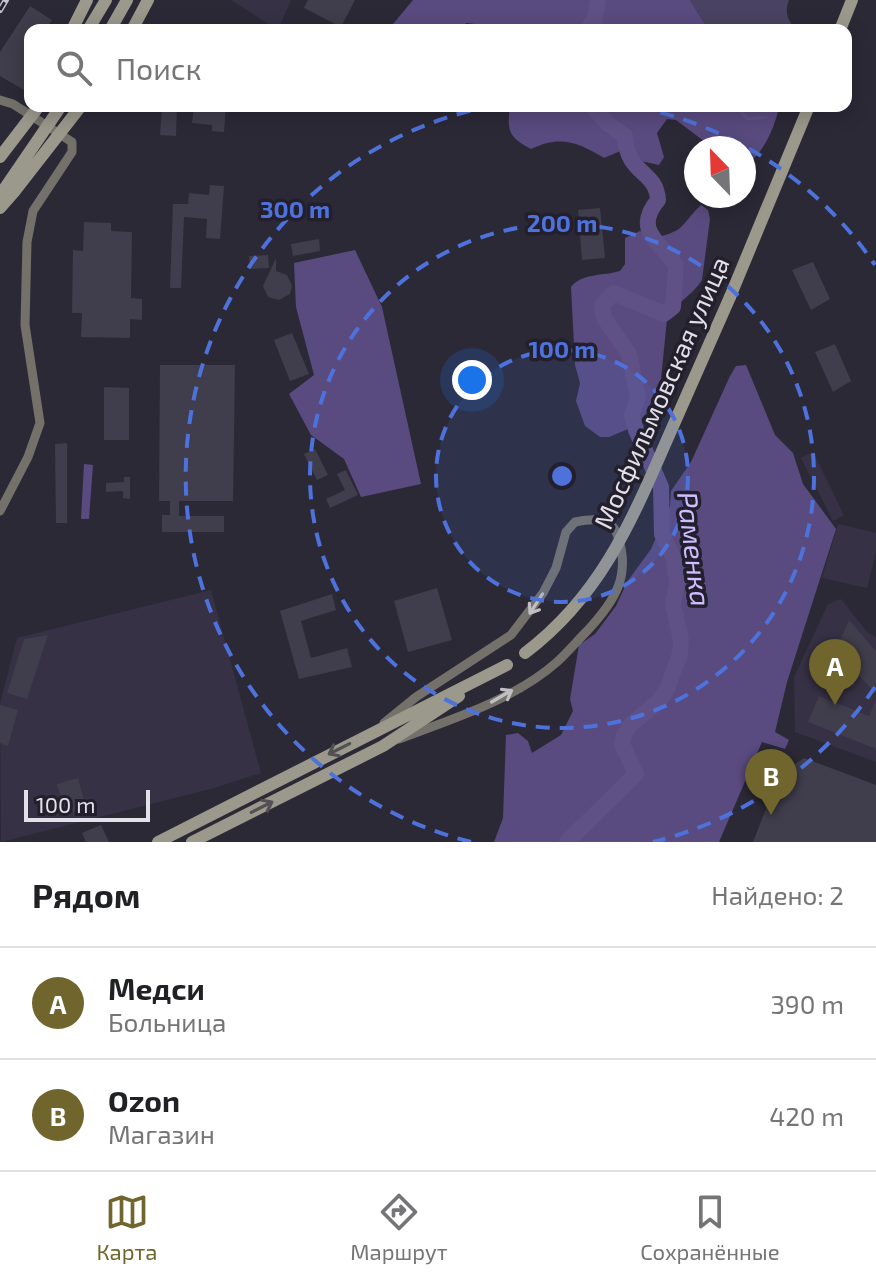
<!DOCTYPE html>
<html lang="ru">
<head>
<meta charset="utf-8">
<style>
  :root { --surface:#fff; --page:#f2f2f2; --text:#202124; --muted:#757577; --line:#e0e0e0; --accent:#6f652d }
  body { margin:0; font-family:"Exo 2",sans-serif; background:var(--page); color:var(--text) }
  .compass { position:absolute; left:684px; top:136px; width:72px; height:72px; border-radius:50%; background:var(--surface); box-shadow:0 4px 20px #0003; rotate:337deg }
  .scale { position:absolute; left:24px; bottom:20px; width:126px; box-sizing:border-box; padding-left:8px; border:4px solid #e2e0e9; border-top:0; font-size:22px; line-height:28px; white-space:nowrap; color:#e2e0e9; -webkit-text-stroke:6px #231f2d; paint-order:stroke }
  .you { position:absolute; left:472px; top:380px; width:28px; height:28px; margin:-20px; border:6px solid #fff; border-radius:50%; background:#1a73e8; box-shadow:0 0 0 12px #1a73e833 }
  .badge { display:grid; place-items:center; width:52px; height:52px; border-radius:50%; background:var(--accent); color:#fff; font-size:26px; font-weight:700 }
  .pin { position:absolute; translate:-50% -66px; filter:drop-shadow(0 2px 4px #0008) }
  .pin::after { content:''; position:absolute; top:42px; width:28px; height:24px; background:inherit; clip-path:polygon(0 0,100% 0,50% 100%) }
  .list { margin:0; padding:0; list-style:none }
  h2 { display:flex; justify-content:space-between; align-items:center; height:104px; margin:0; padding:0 32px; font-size:34px }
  h2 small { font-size:26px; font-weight:400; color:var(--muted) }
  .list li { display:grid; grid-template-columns:52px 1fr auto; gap:24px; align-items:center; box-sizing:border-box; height:112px; padding:0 32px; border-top:2px solid var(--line) }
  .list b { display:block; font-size:30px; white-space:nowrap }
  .list p { margin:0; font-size:26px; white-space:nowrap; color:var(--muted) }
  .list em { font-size:26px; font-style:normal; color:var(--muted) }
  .icon { flex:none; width:44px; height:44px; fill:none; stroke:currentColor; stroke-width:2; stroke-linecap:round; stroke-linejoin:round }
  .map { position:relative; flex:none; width:876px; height:842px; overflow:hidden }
  .search { position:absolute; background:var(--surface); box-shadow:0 4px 20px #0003; left:24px; right:24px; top:24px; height:88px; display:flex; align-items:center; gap:20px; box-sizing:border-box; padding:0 28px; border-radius:16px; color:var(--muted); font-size:30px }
  .sheet { height:328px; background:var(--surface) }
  nav { display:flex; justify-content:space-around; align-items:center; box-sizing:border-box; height:112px; border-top:2px solid var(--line); background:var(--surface); font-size:22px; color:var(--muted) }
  nav a { display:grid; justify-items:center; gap:4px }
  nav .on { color:var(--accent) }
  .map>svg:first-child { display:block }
  .built { fill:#363144 }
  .green { fill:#4a4262 }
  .forest { fill:#594b7f }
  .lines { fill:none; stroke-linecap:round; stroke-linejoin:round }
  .stream { stroke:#5f5185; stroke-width:3 }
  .river { stroke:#5f5185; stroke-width:16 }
  .building { fill:#403d4c }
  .street { stroke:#73716a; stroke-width:9 }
  .secondary { stroke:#9b998c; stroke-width:12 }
  .rail-casing { stroke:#c4c2cb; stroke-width:6 }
  .rail { stroke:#231f2d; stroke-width:3; stroke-dasharray:9; stroke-linecap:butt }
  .secondary-bridge { stroke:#9b998c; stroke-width:12 }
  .oneway { stroke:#c1bfc3 }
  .oneway2 { stroke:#535053 }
  .ring { fill:none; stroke:#4e72dc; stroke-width:4; stroke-dasharray:14 10 }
  .labels { text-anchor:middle; stroke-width:7; stroke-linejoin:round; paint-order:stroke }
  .street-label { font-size:26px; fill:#e2e0e9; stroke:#231f2d }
  .water-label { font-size:28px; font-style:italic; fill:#cdbeff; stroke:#231f2d }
  .centre { fill:#4e72dc; stroke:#231f2d; stroke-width:4 }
  .ring-label { font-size:24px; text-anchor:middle; font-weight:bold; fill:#4e72dc; stroke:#231f2d; stroke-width:7; stroke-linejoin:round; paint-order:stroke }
</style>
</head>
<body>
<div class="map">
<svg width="876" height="842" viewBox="0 0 876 842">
  <rect width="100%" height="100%" fill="#2c2937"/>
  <path class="built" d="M231,0h60l-13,30z
    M813,452l31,63 -11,6 -32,-63z
    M838,524l38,9v19l-9,36 -45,-10z
    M211,590l50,183 -47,15 -213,54 -1,-138 17,-66z
    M841,599l26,33 9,5v125l-81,-30 -1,-55 34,-73z"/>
  <path class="green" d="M690,0h99c-5,13 -1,20 7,30h-82l-8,-4z"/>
  <path class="forest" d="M413,0h277l16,26 8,4h-238l-1,-6 -9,-1 -5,7h-73z
    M510,106h269c-3,18 -15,48 -32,57l-3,-1v-14h-31l-37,-28 -9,-1 -10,14 7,24 -5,8 -18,-4 -9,-15 -28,12c-26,-16 -44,-23 -73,-9 -23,-12 -24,-19 -21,-43z
    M701,205l7,5 2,9 -8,61c-9,15 -27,23 -35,39l-6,60 -15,35 -13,13 -24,10h-9l-15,-11 -9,-25 4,-18 -5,-18 -4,-78c11,-14 32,-11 49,-16l5,-7v-26l15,-7 16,7c8,-3 20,-5 26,-12 7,-7 11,-14 19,-21z
    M355,250l27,57 39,177 -60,13 -17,-38 -33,-24 -22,-41 25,-19 -18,-68 -2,-44z
    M746,365l29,70 18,18 10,31 33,45 -49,153 -12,50 14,8 -4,9 -23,-7 -43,100h-225l9,-24 3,-83 12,-2 10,8 4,12 29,-18 12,-24 -3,-12 9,-54 16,-11 21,-28 11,-24 24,-33 19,-43 1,-15 20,-29 39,-86 6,-10z
    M84,464l9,1 -4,54h-8z"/>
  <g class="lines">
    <path class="stream" d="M595,18l13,12
      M735,106l13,13 18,-2"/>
    <path class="river" d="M587,30l8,-12 3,-18
      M567,842l69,-68 -14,-30 2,-9 6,-10 29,-24 8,-12 13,-35 1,-13 -8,-37 4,-20 -3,-25 -12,-25 -1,-47 -25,-57 -4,-15 6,-18 -9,-43 -25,-36 -2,-13 12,-12 50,21 9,-7 3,-42c-19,-25 -42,-36 -18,-65 -2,-31 -31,-24 -33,-64l-18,-13 -15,-17"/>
  </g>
  <path class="building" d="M308,0h47l-14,27 -37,-19z
    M30,6l22,14 -7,10h-15v60h-6l-24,-14v-24z
    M162,106h15l-1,30 -16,-1z
    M194,106h32l-2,26 -12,-1v-6l-20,-2z
    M210,185l14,1 -4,53 -14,-1 1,-19 -23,-2 -3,71h-11l3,-84h15l1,-11 20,2z
    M600,208l5,50 -23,2 -4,-50z
    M84,222l27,1v8l21,1 -1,66 11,1v21l-12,-1v19l-49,-1 1,-24h-10l1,-63 10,1z
    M319,239l1,12 -27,5 -2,-12z
    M268,255l1,13 -19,1 -1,-13z
    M276,258v13l11,4 5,11 -2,8 -11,6 -11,-3 -5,-11z
    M813,262l17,37 -19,11 -19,-40z
    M292,333l17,41 -19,7 -16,-41z
    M835,344l16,37 -18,11 -18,-40z
    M160,365h75l-2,136h-54v15h45v16h-62v-17h8v-14h-11z
    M104,387l25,1v52h-25z
    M67,443v80h-11l-1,-79z
    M315,449l13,26 -11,5 -13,-26z
    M346,470l12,25 -28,13 -4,-9 19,-9 -8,-16z
    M124,477h6v22l-7,-1v-7l-17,1v-9l18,-1z
    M437,588l15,52 -44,12 -14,-51z
    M332,594l4,16 -35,11 10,37 36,-10 5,19 -53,12 -19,-68z
    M849,620l27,31v43l-40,-44z
    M48,635l-21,64 -20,-6 17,-54z
    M819,696l50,20 7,-16v49l-68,-27z
    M0,705l18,5 -10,36 -8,-3z
    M804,758l72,27v57h-123l26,-67z
    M78,778l8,30 -21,6 -8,-30z
    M101,825l8,17h-23l-4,-9z"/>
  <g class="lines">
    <path class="street" d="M0,100l13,4 59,38v10l-39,59 -6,31 -2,83 15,98 -12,34 -28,54
      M384,723l32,-26 95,-62 32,-42 13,-25 10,-36 9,-10c15,-3 36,-6 42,12 15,41 -2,67 -30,97 -10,10 -19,21 -30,31 -43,38 -105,57 -158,77"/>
    <path class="secondary" d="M72,30l15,-30
      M88,30l18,-30
      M110,30l17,-30
      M132,30l16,-30
      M840,30l12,-30
      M0,208l14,-16
      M730,297l79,-191
      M158,842l349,-177
      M192,842l191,-96 76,-50"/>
    <defs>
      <path id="rail" d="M0,10l6,-10"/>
    </defs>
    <use href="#rail" class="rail-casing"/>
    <use href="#rail" class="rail"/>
    <path class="secondary-bridge" d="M0,157l39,-51
      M14,192l67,-86
      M0,195l61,-89
      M525,653c74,-56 105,-128 141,-211 21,-48 43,-97 64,-145"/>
  </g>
  <defs><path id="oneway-shaft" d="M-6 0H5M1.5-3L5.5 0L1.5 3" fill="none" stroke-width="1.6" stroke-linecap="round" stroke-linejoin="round" transform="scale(2)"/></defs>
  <g class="oneway">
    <use href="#oneway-shaft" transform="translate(536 604) rotate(123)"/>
    <use href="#oneway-shaft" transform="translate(502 696) rotate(-30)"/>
  </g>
  <g class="oneway2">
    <use href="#oneway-shaft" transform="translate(339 749) rotate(153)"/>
    <use href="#oneway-shaft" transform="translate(262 807) rotate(-27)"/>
  </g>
  <circle cx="562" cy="476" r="126" fill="#4e72dc" fill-opacity=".12"/>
  <g class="ring">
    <circle cx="562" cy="476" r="126"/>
    <circle cx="562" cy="476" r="252"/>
    <path d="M875 687A377 377 0 0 1 653 842M471 842A377 377 0 0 1 487 107M637 107A377 377 0 0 1 875 265"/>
  </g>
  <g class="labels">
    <g class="street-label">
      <text transform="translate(662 393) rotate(-66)" y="9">Мосфильмовская улица</text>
    </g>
    <g class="water-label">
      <text transform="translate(694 549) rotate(83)" y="10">Раменка</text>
    </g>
  </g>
  <circle cx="562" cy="476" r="12" class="centre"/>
  <g class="ring-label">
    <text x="295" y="218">300 m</text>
    <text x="562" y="232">200 m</text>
    <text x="562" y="358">100 m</text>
  </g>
</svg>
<svg class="compass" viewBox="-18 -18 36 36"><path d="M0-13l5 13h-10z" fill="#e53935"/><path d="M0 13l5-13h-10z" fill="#757577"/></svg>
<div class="scale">100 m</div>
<div class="you"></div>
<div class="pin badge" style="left:835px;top:705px">A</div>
<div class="pin badge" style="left:771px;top:815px">B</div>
<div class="search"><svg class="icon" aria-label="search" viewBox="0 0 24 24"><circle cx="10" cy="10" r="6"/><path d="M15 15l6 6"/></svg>Поиск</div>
</div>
<section class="sheet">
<h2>Рядом<small>Найдено: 2</small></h2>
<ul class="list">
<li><span class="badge">A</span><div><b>Медси</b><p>Больница</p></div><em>390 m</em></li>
<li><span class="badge">B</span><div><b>Ozon</b><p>Магазин</p></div><em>420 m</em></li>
</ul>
</section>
<nav>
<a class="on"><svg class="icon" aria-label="map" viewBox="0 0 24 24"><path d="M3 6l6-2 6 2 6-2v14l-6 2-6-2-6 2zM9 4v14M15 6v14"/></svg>Карта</a>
<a><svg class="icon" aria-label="directions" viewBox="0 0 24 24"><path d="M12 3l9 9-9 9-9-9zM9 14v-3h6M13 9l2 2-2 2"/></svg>Маршрут</a>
<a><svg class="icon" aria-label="saved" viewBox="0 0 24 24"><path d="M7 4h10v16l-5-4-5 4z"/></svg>Сохранённые</a>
</nav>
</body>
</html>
